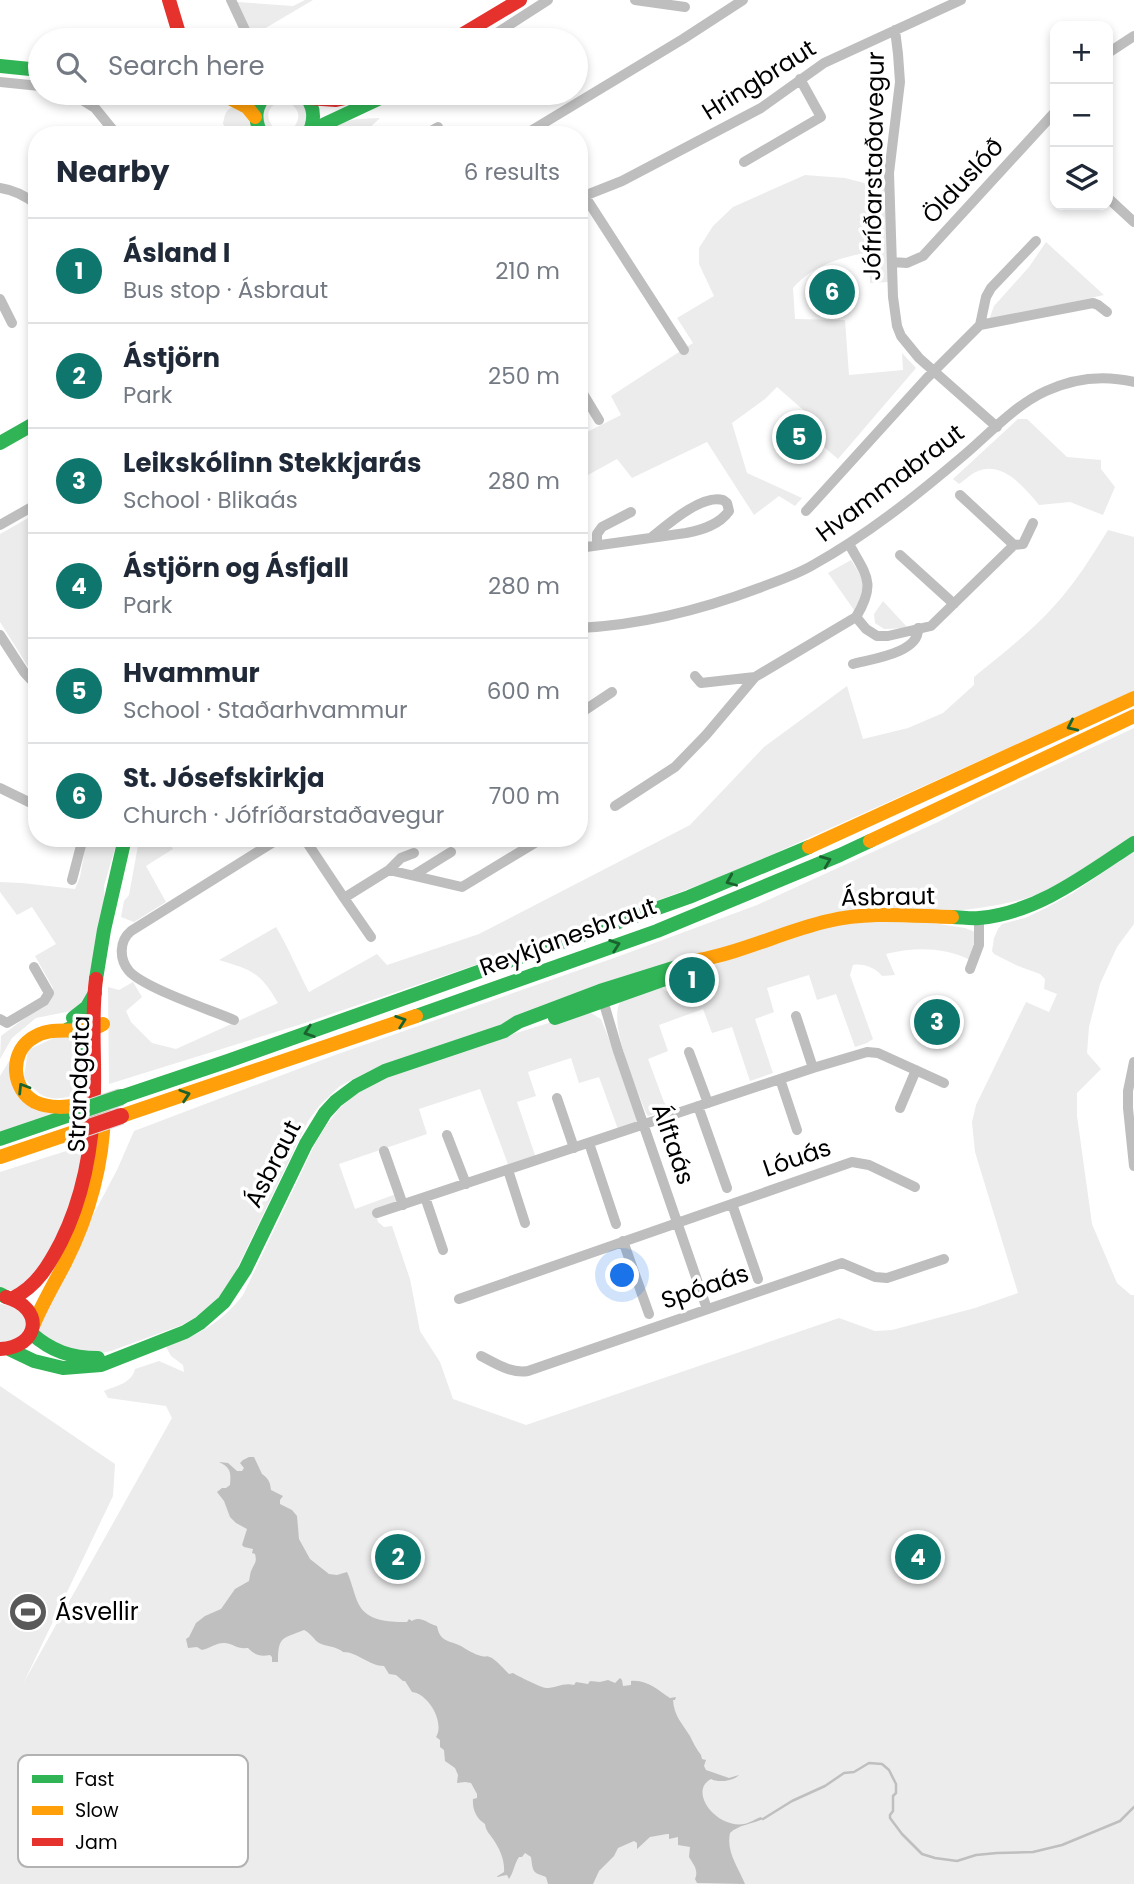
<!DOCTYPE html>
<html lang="en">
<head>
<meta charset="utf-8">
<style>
  :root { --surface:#fff; --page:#f2f2f3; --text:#1f2937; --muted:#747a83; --line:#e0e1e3; --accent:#0f766e }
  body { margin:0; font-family:Poppins,sans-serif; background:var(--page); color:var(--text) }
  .controls { position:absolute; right:21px; top:21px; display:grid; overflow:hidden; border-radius:14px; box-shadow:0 4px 10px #0003 }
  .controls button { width:63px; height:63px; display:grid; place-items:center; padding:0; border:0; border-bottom:2px solid var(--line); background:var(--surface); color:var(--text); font:35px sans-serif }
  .you { position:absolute; left:623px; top:1276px; width:24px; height:24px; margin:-18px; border:5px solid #fff; border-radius:50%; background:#1a73e8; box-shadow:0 0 0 10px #1a73e833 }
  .badge { display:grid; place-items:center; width:46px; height:46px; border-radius:50%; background:var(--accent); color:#fff; font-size:23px; font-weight:700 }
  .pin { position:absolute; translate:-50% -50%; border:4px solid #fff; box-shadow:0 2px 7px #0006 }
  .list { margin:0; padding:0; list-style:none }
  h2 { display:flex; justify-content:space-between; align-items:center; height:91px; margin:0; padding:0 28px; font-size:30px }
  h2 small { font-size:23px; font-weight:400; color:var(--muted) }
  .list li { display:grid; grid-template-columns:46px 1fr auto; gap:21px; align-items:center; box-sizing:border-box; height:105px; padding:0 28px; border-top:2px solid var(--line) }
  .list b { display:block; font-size:26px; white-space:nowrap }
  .list p { margin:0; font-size:23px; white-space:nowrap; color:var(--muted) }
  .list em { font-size:23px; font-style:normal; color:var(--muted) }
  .icon { flex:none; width:38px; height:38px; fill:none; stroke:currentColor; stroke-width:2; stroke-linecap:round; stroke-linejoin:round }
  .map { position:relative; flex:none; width:1134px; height:1884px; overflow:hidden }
  .search { position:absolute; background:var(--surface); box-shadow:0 4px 10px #0003; left:28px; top:28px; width:560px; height:77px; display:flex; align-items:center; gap:18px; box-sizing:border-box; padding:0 24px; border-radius:38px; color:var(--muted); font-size:26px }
  .panel { position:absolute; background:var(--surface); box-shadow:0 4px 10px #0003; left:28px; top:126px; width:560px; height:721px; border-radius:28px }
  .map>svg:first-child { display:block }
  .green { fill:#ececec; fill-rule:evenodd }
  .water { fill:#bfbfbf }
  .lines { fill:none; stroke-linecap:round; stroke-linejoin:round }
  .stream { stroke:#bfbfbf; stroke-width:2.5 }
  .street { stroke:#bebebe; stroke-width:10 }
  .fast { stroke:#30b455; stroke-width:14 }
  .slow { stroke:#ff9f0a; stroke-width:14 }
  .jam { stroke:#e5322d; stroke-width:14 }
  .fast-bridge-casing { stroke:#dbdbdb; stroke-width:18; stroke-linecap:butt }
  .jam-bridge-casing { stroke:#dbdbdb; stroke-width:18; stroke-linecap:butt }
  .fast-bridge { stroke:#30b455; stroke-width:16 }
  .jam-bridge { stroke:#e5322d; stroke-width:16 }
  .oneway { stroke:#1a632f }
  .labels { text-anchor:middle; stroke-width:7; stroke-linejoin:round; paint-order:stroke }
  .street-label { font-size:24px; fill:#000; stroke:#fff }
  .poi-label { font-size:24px; fill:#000; stroke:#fff; text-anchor:start }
  .key { fill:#fff; stroke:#b2b2b2; stroke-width:2 }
  .key-label { font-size:19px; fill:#000 }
</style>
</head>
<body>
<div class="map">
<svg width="1134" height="1884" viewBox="0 0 1134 1884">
  <rect width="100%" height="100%" fill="#fff"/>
  <path class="green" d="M305,0h8l-49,29 3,10 16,1h-32l-14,-38 56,4z
    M278,93c25,-1 39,21 21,42h-33l-6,-27 10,-12zM282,101c11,1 21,11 14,23 -14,23 -46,-13 -14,-23z
    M238,106l21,29h-29l-7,-11c2,-11 3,-16 15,-18z
    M380,118l-18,17h-37c15,-17 33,-16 55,-17z
    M805,175l40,3 42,11 2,93 -19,1 -1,-31c-29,6 -56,13 -76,36l2,31 50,1 4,55 54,-5 -1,-17 14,15 -78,91 -14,-12 -8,-23 -8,-10 -31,-27 -12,12 -33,24 15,50 55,25 -7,8 -16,-10 -25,19 -47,-73 -75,36 -15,-19 -38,21v-44l42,-21 -10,-19 82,-53 -16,-25 37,-22 -15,-32v-16l14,-22 20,-19z
    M1046,242l58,53 -115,25 5,-14 35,-39z
    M1018,419h9l40,38 34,3v9l14,18 -12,28 -33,-13 -31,3c-14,-17 -36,-44 -61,-34 -6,2 -13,9 -19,13l-6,-5z
    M37,513v164l-5,-4 -32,-51v-88z
    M1108,530l26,7v154l-403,182 -150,56 -276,94 -196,61 -1,-97 11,3 14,-8 9,15 -16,14 5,11 21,21 24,6 102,-46c-18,-31 -26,-33 -59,-43l57,-33c13,21 21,43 33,65l68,-38 10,11 92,-31 211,-109 74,-78 83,-61 16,53 45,-11 35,-15 31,-28v-8c28,-23 57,-45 81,-72 21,-23 37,-49 53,-75z
    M851,560c13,20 19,28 3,50l-26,-37z
    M883,601l25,27 -24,1 -9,-6 -1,-9z
    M1134,728v108c-28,19 -56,40 -86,54 -27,13 -70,19 -99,21 -39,2 -78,-4 -118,2l-460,157 -31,16 -20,19 -12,16 -72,150 -15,24 -15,16 -24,14 -71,26 -15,3 -25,-1 -32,-17 -2,-15 80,-151 17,-39 201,-76 279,-97 143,-53 181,-83 46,-24z
    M87,838h31l-14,48 1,19 -13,84 -16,21 -40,8 -24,20 -12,21 1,-23 48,-36 4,-12 -18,-32 21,-12 -24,-37 -15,8 -17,-23v-10l22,1 53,6 5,-12z
    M136,838h43l-8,8 2,3 -27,17 20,36 -32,20 -13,-5 3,-16 5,-6 10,-55z
    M1134,851v73l-17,23 -17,37 -11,43 -2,26 14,16 -24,24v23l15,108 25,59 14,12h3v589h-1134v-498l115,78 -2,32 -89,186 148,-264 -6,-12 -58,-8 -4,-7c12,-5 28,-8 31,-22l24,-8 25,11 -1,-7 -12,-9 -5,-9c33,-13 54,-23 77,-52l73,-153 10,-16 13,-17 14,-13 14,-9 19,-10 127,-43 71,-22 7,1 10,6 14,35 24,68 -20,10 -20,-55 -20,6 -8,-25 -43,14 8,24 -19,6 19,56 -27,9 -29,-78 -61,20 8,25 -88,30 16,45 41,-15 4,9 -25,8 3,11 6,5 8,-1 18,53 10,52 20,31 13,37 73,26 313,-107 36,13 17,-1 83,-22 43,-15 -43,-141 -3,-30 4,-17 50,-103 23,10 8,-18 -13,-5 1,-10 -5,-5 -22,-8 -24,-12 -2,-3 2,-13 4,-9 4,-5 23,-6 21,-10 27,-15z
    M907,919l58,9 8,3 4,5 -7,24c-26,-13 -56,-13 -84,-6l9,21 -13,1c-6,-8 -19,-13 -29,-11l-3,10 23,64 -6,4 -12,4 -19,-53 -19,6 -8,-25 -42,13 7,24 -19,7 18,54 -23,8 -18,-54 -20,6 -9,-24 -44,16 9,26 -20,8 16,43 5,7 -21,7 -2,-3c-9,-24 -38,-89 -26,-111l41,-15 6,5 36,-14v-5l10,-8 126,-42z
    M60,1035l18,7 11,21v28c-30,9 -45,15 -65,-14l4,-27z
    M11,1058l2,21 47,34 -60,19v-56z
    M85,1145l-15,64 -28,58 -26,24 -16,-3v-116z
    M0,1304l18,2 10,17 -10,18 -18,2z"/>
  <path class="water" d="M249,1457h5l8,17c7,5 8,8 9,16l12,6 -3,4v4l12,6 5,6 2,23 11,20 19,15 8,1 10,-3c5,10 8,28 14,36 10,14 31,14 46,14l2,-3 3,2c9,-6 16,3 25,5 3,16 11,14 24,20 6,4 13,8 20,10 9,2 3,-2 11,2 6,4 12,11 17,16l4,-1c3,2 29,15 33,15 9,0 19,-6 28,-3l2,-3 12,2 2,-3 10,1 8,-2 7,3 5,-5 2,2 1,6 8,-1v-4c15,-2 27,9 39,17l6,-1 -1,3h-2c1,16 9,23 17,36 3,6 6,13 11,19l1,4 4,1 -2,6 2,4 23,8 10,-3c-5,6 -21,8 -28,4 -23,12 5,50 33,45 6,-1 11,-5 17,-7l2,2c-11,5 -25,6 -33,14 -4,19 8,34 15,51l-48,-1 -2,-4c4,-9 -2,-15 -6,-22l1,-10 -12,-2v-8l-9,2v-5h-2l-17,3 -13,12v-6l-3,-2 -16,7 -4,8 -15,15 -6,13h-45l-2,-7c-14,-5 -13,-5 -15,-20l-6,-4 -3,4h-3c-5,7 -5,15 -10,22l-2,-4 -11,2 8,-5c1,-11 -4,-23 -11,-33 -4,-6 -7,-8 -8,-15 -8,-5 -13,-14 -12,-25l4,-1v-4l-6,-11 -6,-1 -8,1 1,-8 -3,-7 -10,-7 -1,-11 -4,-3v-7l-4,-3c9,-14 -7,-43 -24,-45l-7,-11h-2l-7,-6 -7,-1 -5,-8c-15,0 -26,-14 -41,-14 -7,-6 -16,-5 -24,-9 -5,-3 -8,-10 -15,-13 -21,9 -26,5 -26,32h-6v-5l-2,-2c-10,2 -15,0 -22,-7 -13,1 -13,-4 -23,-5 -7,-1 -15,5 -23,7l-5,-3 -9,1 -2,-9 3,-2 7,-14 9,-7 16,-7 14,-20 14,-8c1,-4 1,-9 3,-12 3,-7 5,-7 3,-15l-3,-1 1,-4 -9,-2 -2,-2 5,-16 -11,-6 -6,-6 -6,-16 -7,-9 5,-4h4l4,-3c1,-13 1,-17 -11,-23l9,1 9,8h5l2,-3 -4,-5 3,-3z"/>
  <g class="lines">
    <path class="stream" d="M763,1819l29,-18 33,-15 19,-13 10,-1 15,-9 13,1 7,6 7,14v9l-3,3v15l-3,4v3l12,16 20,20 13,4 22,3 19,-6 21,-2 36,-1 29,-7 58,-24 14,-14"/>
    <path class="street" d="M231,0l15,32 -1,8
      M635,0l50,7
      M895,30l3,24 2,28 -11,91 4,124 4,29 4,10 18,22 78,69
      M486,40l62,-40
      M1108,53l26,-17
      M0,82l40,4
      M71,93l24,15 22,27
      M424,135l14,-8
      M524,135l159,-96 60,-39
      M744,162l77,-45 -21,-38
      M0,188c14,2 26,8 37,17
      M584,195l100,155
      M579,198l43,-17 139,-73 63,-45 137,-63
      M1108,198l26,24
      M892,262l15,1 16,-7 132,-144
      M0,299l12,24
      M980,325l6,-28 5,-9 45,-47
      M579,387l20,33
      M960,495l54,50
      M806,511l120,-132 54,-54 113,-22 5,2 9,7
      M0,525l37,-21
      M597,544v-10l5,-7 29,-15
      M579,548l107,-15c16,-3 33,-8 43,-22l-2,-8 -4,-3c-21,-6 -55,24 -71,37
      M900,555l54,49
      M856,617l10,12 11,7h11l43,-10 83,-81 9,-1 10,-21
      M579,628c63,-3 122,-18 180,-40 18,-7 37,-13 54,-23 54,-30 103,-69 150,-109 26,-22 52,-51 83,-65 28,-13 59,-16 88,-9
      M0,635l24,37 13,14
      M853,664c18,-5 67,-11 65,-36
      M695,676l6,7 54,-6
      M579,714l33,-22
      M0,788l37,18
      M615,806l60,-39 31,-32 49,-58 101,-60c21,-34 10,-42 -7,-73
      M304,838l40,60 45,-28 73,17 81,-49
      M389,870l12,-12 13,-5
      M414,875l37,-23
      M72,880l11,-42
      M344,898l27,39
      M970,969l9,-24v-27
      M602,997l16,54 89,258
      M796,1016l17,52
      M0,1019l7,4 37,-22 5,-8 -15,-26
      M234,1020c-23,-10 -90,-32 -105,-49 -10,-12 -10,-30 2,-40l149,-93
      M689,1052l19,51
      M1134,1062l-6,29v17l6,58
      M780,1079l17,51
      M557,1098l17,50
      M698,1106l29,82
      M900,1108l16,-38
      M447,1135l19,49
      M589,1143l27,81
      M384,1151l19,54
      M508,1170l17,53
      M425,1197l18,53
      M732,1204l26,75
      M377,1213l436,-145 54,-16 11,1 66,30
      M623,1241l26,73
      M459,1299l393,-137 17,3 46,22
      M481,1356c14,7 30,18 47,15l314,-108 33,14 12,1 57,-19"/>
    <path class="fast" d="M0,66l40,4
      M303,93c12,13 13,26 5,42
      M310,131l81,-38
      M262,135c-9,-16 -7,-29 5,-42
      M0,443l37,-21
      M952,917c9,0 18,2 27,1 58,-5 108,-44 155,-75
      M96,979l8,-49 21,-92
      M416,1016l241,-85 183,-76 30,-14
      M73,1018l14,-11 8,-14
      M555,1018l116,-41
      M68,1029l16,12 9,18
      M121,1097l107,-36 461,-164 120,-50
      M0,1139l76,-26
      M0,1294l6,3
      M31,1333c20,18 40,25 67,25
      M11,1350l23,11 29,7 38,-3 84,-33 15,-9 24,-21 21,-32 61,-126 19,-31 11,-12 20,-15 29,-15 119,-40 14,-9 82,-31 99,-31"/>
    <path class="slow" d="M220,93l27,14 8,10
      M870,841l264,-125
      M809,847l325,-149
      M699,960c45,-8 85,-29 129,-39 41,-10 83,-5 124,-4
      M83,1105c-16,2 -33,4 -48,-3 -23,-12 -26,-48 -4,-63 23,-17 50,-1 72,-15
      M121,1116l295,-100
      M0,1157l83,-28
      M33,1326c9,-22 21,-42 32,-63 24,-48 38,-98 39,-151"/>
    <path class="jam" d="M169,0l12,40
      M453,40l67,-40
      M308,98l28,2 34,-7
      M13,1298c24,-12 36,-33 48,-56 23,-46 32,-99 33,-151 1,-37 -3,-75 2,-112
      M0,1349c40,-2 45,-41 6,-52"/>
    <defs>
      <path id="fast-bridge" d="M83,1110l38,-13"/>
      <path id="jam-bridge" d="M83,1129l38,-13"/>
    </defs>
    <use href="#fast-bridge" class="fast-bridge-casing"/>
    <use href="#jam-bridge" class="jam-bridge-casing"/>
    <use href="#fast-bridge" class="fast-bridge"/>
    <use href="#jam-bridge" class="jam-bridge"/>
  </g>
  <defs><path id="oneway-chevron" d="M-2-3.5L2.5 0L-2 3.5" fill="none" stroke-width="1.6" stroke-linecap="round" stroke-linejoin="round" transform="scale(1.75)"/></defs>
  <g class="oneway">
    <use href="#oneway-chevron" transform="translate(1072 726) rotate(155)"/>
    <use href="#oneway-chevron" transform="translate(826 861) rotate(-22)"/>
    <use href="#oneway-chevron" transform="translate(731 881) rotate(157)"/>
    <use href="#oneway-chevron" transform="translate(615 945) rotate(-19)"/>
    <use href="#oneway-chevron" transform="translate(401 1021) rotate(-19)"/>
    <use href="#oneway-chevron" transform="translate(309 1032) rotate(161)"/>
    <use href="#oneway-chevron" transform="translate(23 1088) rotate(-122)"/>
    <use href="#oneway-chevron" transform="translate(185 1095) rotate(-18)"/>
  </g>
  <defs>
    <symbol id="stadium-disc" viewBox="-11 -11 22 22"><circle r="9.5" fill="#595959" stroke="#fff"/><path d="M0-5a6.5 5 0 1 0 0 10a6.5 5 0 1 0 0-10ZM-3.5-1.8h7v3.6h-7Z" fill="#fff"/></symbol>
  </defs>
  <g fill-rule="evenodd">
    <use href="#stadium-disc" x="6" y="1590" width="44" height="44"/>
  </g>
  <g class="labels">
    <g class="street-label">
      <text transform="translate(759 80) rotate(-32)" y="8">Hringbraut</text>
      <text transform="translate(874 166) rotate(-89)" y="8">Jófríðarstaðavegur</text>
      <text transform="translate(963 181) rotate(-47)" y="8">Ölduslóð</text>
      <text transform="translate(890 483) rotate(-37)" y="8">Hvammabraut</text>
      <text transform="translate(888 897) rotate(-1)" y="8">Ásbraut</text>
      <text transform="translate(568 937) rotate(-20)" y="8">Reykjanesbraut</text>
      <text transform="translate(79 1084) rotate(-88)" y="8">Strandgata</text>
      <text transform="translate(673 1144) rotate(71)" y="8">Álftaás</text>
      <text transform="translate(797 1158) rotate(-19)" y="8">Lóuás</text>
      <text transform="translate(273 1164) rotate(-63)" y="8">Ásbraut</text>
      <text transform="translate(705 1287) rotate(-19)" y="8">Spóaás</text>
    </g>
    <g class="poi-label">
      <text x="55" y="1620">Ásvellir</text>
    </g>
  </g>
  <rect x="18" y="1755" width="230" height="112" rx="10" class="key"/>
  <rect x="32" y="1775" width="31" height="8" fill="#30b455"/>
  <rect x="32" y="1806" width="31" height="9" fill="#ff9f0a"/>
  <rect x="32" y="1838" width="31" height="8" fill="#e5322d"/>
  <g class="key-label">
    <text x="75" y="1786">Fast</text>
    <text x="75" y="1817">Slow</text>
    <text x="75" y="1849">Jam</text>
  </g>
</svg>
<div class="controls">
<button>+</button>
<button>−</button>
<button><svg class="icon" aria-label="layers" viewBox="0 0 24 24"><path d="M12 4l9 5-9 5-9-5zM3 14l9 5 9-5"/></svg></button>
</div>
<div class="you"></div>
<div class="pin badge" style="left:692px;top:980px">1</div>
<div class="pin badge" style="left:398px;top:1557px">2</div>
<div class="pin badge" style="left:937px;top:1022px">3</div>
<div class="pin badge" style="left:918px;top:1557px">4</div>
<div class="pin badge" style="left:799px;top:437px">5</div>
<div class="pin badge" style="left:832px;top:292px">6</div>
<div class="search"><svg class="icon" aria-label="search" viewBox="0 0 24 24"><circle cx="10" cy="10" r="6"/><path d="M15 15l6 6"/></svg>Search here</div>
<section class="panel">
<h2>Nearby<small>6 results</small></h2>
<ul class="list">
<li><span class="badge">1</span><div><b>Ásland I</b><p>Bus stop · Ásbraut</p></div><em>210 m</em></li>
<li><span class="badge">2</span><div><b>Ástjörn</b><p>Park</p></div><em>250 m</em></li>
<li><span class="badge">3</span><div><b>Leikskólinn Stekkjarás</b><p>School · Blikaás</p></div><em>280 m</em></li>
<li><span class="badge">4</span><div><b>Ástjörn og Ásfjall</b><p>Park</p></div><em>280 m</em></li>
<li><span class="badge">5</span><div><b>Hvammur</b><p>School · Staðarhvammur</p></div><em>600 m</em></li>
<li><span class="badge">6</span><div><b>St. Jósefskirkja</b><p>Church · Jófríðarstaðavegur</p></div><em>700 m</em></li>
</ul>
</section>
</div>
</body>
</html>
